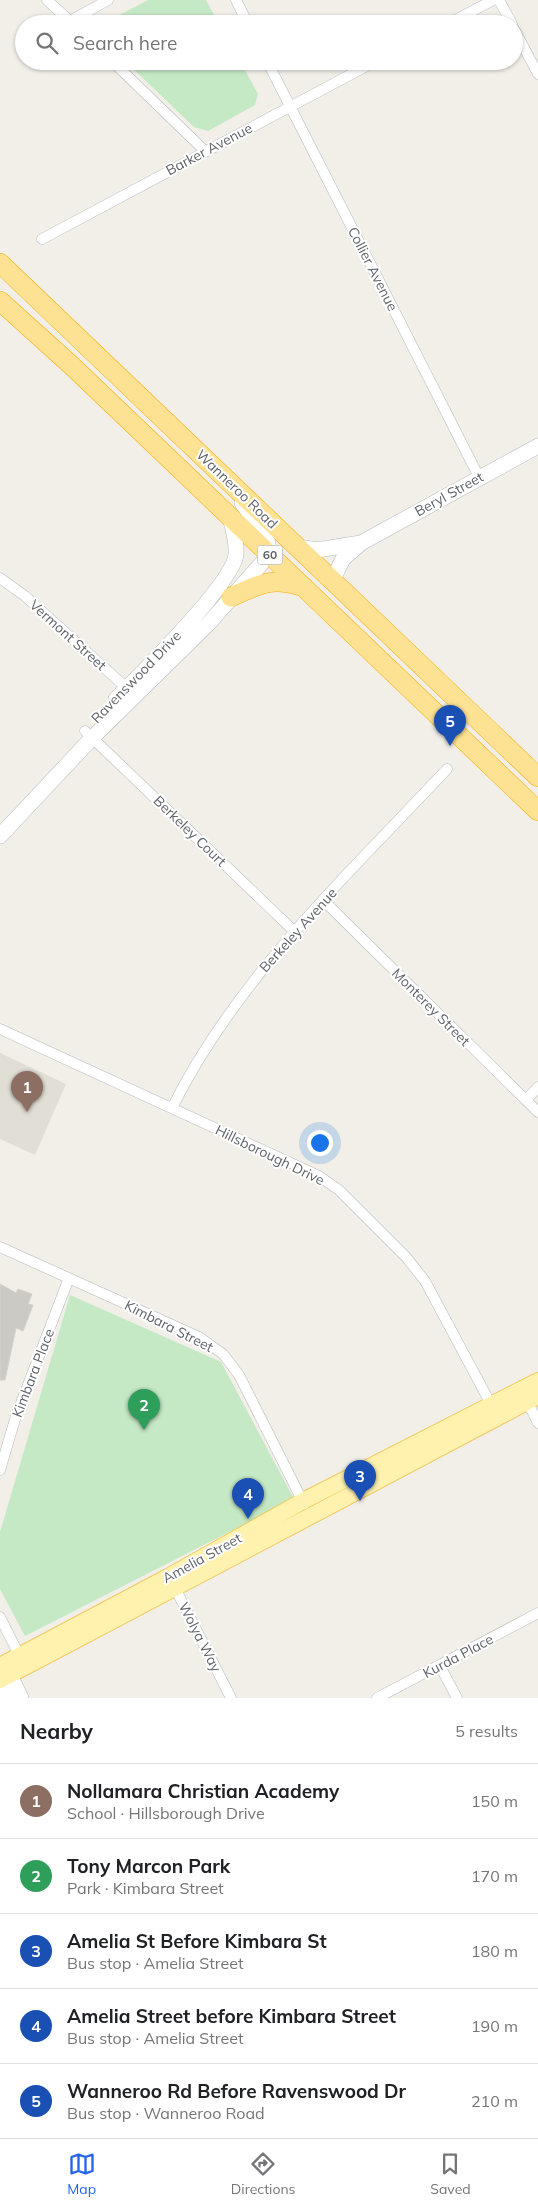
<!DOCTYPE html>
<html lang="en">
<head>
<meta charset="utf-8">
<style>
  :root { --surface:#fff; --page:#f6f6f6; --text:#202124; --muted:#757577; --line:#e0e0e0; --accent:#2563eb }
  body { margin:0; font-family:Mulish,sans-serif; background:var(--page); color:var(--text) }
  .you { position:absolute; left:319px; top:1142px; width:18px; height:18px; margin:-12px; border:4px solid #fff; border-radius:50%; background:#1a73e8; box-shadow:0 0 0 8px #1a73e833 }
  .badge { display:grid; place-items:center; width:32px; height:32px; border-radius:50%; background:var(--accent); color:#fff; font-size:16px; font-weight:700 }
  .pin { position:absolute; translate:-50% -41px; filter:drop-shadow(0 1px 2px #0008) }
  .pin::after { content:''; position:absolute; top:26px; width:18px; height:15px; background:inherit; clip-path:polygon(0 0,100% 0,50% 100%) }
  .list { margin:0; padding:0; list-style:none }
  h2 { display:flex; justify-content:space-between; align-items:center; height:65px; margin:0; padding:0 20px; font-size:21px }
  h2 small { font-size:16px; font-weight:400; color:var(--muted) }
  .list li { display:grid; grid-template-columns:32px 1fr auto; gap:15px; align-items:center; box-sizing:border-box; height:75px; padding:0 20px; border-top:1px solid var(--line) }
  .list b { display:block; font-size:19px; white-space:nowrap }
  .list p { margin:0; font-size:16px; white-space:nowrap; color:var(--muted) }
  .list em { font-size:16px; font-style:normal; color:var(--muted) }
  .icon { flex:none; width:28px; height:28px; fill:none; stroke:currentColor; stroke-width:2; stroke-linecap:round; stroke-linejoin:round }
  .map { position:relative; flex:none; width:538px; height:1698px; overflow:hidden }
  .search { position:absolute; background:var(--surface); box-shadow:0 1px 4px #0004; left:15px; right:15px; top:15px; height:55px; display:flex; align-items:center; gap:12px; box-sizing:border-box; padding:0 18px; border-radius:28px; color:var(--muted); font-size:19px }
  .sheet { height:440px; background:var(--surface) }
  nav { display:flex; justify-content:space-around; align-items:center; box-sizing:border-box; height:70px; border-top:1px solid var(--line); background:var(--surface); font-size:14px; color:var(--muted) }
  nav a { display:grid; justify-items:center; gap:2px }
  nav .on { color:var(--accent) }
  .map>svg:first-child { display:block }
  .education { fill:#e1ded6 }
  .green { fill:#c5e8c5 }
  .building { fill:#cccac5; stroke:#d6d1c6 }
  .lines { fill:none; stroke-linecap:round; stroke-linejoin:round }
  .street-casing { stroke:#b5b8bc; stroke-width:11 }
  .secondary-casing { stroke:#b6babf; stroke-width:16 }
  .primary-casing { stroke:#f2c960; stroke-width:18 }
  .highway-casing { stroke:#f9ab00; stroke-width:20 }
  .street { stroke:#fff; stroke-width:10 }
  .secondary { stroke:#fff; stroke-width:15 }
  .primary { stroke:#fff2af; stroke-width:16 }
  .highway { stroke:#fde293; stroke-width:19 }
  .labels { text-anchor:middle; stroke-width:4; stroke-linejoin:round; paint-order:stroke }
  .shield { fill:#fff; stroke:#8f9295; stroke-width:1 }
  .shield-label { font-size:12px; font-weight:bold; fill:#5f6368 }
  .street-label { font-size:14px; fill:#5f6368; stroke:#fff }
</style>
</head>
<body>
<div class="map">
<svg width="538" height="1698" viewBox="0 0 538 1698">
  <rect width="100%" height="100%" fill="#f1efe8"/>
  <path class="education" d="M0,1053l66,31 -31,71 -35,-16z"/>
  <path class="green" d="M148,0h58l13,24h-111l2,-4z
    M125,61h115l18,33 -3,11 -47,26 -14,-4z
    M70,1295l151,67 73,137 -269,137 -25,-47v-57z"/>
  <path class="building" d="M0,1284l16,9 2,-4 14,5 -4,10 5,1 -10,26 -7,-3 -11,52h-5z"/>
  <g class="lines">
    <defs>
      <path id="street" d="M47,0l26,24
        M236,0l12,24
        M499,0l13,24
        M70,21l38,-21
        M448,24l45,-24
        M514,29l24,45
        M112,61l93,90
        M267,61l212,416
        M42,239l334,-178
        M0,578l25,18 106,96
        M85,731l210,201
        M324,901l214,211
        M0,1029l319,147 20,14 67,67 19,24 69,129
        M526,1100l12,-13
        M172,1108c65,-131 176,-233 275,-339
        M0,1247l199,90 24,17 16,21 65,129
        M525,1397l13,26
        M0,1470l16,-54 53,-138
        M173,1584l58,114
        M0,1617l22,44
        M440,1666l17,32
        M377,1698l161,-85"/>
      <path id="secondary" d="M298,547l19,3 44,-7
        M332,581l11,-22 18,-16 177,-97
        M116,699c24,-24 116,-115 120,-144 1,-13 -3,-26 -6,-38
        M0,836l92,-98 117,-115 61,-69 -4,-19 -24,-32
        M5,1665l16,33
        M0,1685l8,13"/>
      <path id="primary" d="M0,1666l168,-89 135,-76 235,-120
        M0,1680l538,-284"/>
      <path id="highway" d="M0,263l538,514
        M0,301l71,64 467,446
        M231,597c31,-14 40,-20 73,-10"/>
    </defs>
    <use href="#street" class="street-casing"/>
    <use href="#secondary" class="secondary-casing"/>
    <use href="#primary" class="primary-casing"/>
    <use href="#highway" class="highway-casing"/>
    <use href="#street" class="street"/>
    <use href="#secondary" class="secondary"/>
    <use href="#primary" class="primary"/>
    <use href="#highway" class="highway"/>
  </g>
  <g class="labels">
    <rect class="shield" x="257.5" y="545.5" width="25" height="19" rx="4"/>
    <g class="shield-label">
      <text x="270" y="559">60</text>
    </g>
    <g class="street-label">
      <text transform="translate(209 149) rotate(-28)" y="5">Barker Avenue</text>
      <text transform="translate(373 269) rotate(63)" y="5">Collier Avenue</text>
      <text transform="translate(237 489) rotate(44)" y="5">Wanneroo Road</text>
      <text transform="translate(449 494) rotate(-29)" y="5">Beryl Street</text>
      <text transform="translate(68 635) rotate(42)" y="5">Vermont Street</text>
      <text transform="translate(136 677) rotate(-46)" y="5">Ravenswood Drive</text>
      <text transform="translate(190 831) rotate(44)" y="5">Berkeley Court</text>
      <text transform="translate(298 930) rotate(-48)" y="5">Berkeley Avenue</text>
      <text transform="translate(431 1007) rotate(45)" y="5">Monterey Street</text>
      <text transform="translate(270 1155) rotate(26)" y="5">Hillsborough Drive</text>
      <text transform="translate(169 1326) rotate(27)" y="5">Kimbara Street</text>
      <text transform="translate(33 1373) rotate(-69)" y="5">Kimbara Place</text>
      <text transform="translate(202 1558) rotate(-29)" y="5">Amelia Street</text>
      <text transform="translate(200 1637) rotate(63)" y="5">Wolya Way</text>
      <text transform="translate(458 1656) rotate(-28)" y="5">Kurda Place</text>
    </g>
  </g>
</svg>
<div class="you"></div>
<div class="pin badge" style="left:27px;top:1112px;background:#8d6e63">1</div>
<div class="pin badge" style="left:144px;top:1430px;background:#2e9e5b">2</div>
<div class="pin badge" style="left:360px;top:1501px;background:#1a4fb4">3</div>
<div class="pin badge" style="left:248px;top:1519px;background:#1a4fb4">4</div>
<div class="pin badge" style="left:450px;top:746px;background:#1a4fb4">5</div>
<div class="search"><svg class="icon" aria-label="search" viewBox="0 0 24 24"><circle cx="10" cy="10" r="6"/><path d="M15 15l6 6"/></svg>Search here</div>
</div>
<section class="sheet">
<h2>Nearby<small>5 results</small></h2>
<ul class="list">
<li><span class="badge" style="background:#8d6e63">1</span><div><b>Nollamara Christian Academy</b><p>School · Hillsborough Drive</p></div><em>150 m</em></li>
<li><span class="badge" style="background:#2e9e5b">2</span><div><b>Tony Marcon Park</b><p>Park · Kimbara Street</p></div><em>170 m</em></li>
<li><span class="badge" style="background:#1a4fb4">3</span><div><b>Amelia St Before Kimbara St</b><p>Bus stop · Amelia Street</p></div><em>180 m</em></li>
<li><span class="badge" style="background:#1a4fb4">4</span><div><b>Amelia Street before Kimbara Street</b><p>Bus stop · Amelia Street</p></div><em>190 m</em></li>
<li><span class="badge" style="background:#1a4fb4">5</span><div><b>Wanneroo Rd Before Ravenswood Dr</b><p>Bus stop · Wanneroo Road</p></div><em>210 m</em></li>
</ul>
</section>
<nav>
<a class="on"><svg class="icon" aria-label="map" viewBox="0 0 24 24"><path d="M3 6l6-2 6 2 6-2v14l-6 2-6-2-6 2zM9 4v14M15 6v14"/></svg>Map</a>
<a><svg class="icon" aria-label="directions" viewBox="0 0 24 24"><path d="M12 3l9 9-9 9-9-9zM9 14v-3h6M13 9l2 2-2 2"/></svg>Directions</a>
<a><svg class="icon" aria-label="saved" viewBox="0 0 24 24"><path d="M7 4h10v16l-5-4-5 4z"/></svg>Saved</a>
</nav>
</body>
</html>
